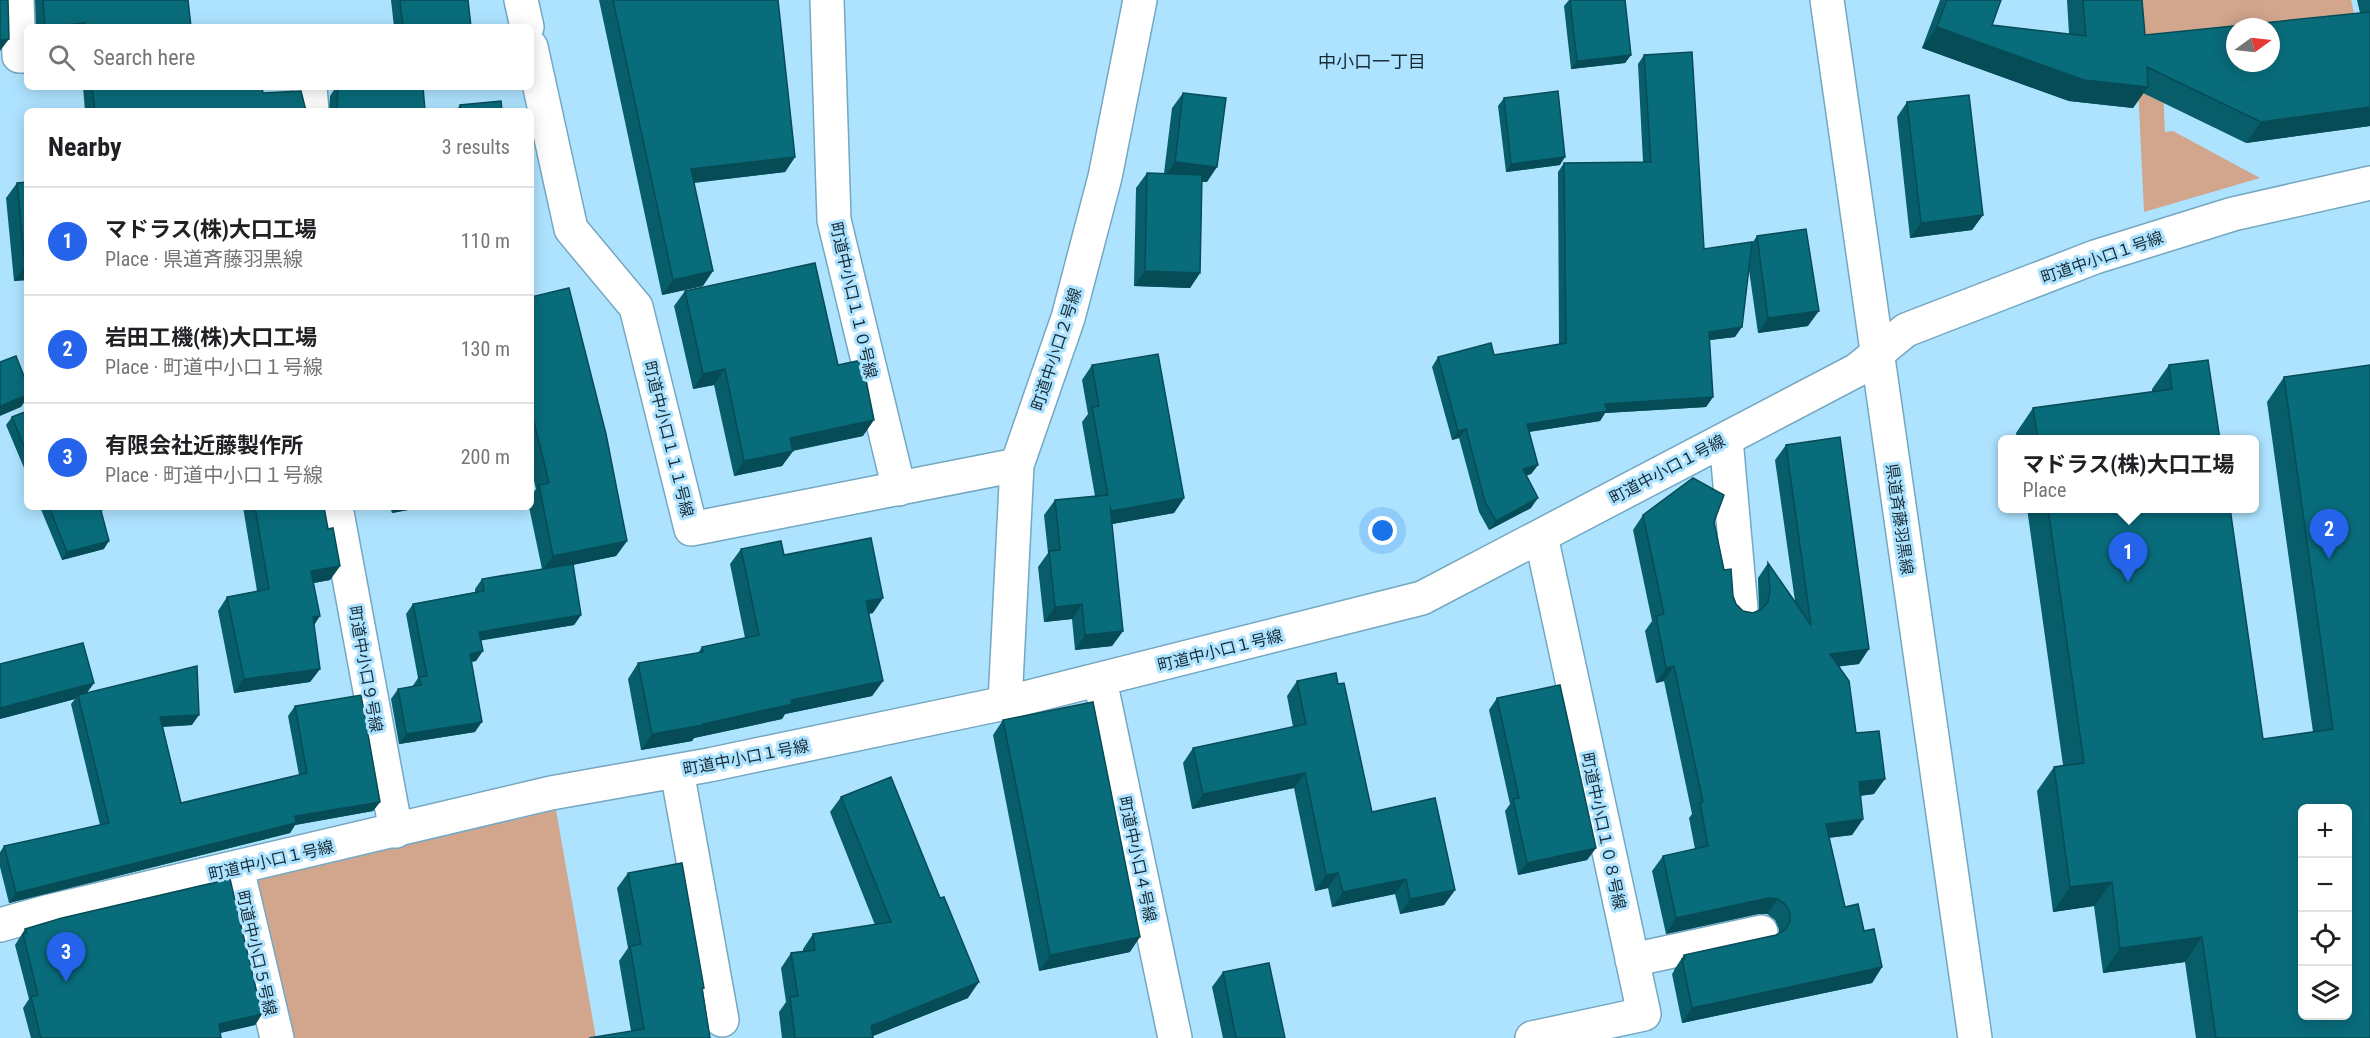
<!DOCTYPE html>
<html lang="en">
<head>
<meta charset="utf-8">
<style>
  :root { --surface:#fff; --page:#f6f6f6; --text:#202124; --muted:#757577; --line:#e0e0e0; --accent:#2563eb }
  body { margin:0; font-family:"Roboto Condensed","Noto Sans JP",sans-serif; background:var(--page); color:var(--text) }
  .controls { position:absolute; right:18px; bottom:18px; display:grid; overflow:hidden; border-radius:9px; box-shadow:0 3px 15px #0003 }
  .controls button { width:54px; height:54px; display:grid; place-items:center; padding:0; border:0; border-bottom:2px solid var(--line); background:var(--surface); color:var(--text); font:30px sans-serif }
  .compass { position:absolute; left:2226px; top:18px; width:54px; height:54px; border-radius:50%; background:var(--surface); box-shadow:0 3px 15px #0003; rotate:75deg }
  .you { position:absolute; left:1383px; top:531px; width:21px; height:21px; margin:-15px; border:4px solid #fff; border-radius:50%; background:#1a73e8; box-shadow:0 0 0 9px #1a73e833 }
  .badge { display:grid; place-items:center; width:39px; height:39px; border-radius:50%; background:var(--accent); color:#fff; font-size:20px; font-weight:700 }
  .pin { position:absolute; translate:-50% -50px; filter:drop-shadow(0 2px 3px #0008) }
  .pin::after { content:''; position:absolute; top:32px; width:21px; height:18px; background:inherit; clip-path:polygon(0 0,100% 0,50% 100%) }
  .popup { position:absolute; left:1998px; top:435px; width:261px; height:78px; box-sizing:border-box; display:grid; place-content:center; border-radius:9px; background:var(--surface); filter:drop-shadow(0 2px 4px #0005); font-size:20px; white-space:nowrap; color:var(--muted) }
  .popup b { font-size:22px; color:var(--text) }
  .popup::after { content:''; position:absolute; left:50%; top:100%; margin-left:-12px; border:12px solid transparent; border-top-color:var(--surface) }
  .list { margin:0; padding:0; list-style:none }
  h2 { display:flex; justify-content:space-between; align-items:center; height:78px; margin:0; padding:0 24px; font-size:26px }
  h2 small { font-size:20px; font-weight:400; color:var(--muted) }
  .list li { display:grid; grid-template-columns:39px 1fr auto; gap:18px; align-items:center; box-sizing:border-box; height:108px; padding:0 24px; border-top:2px solid var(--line) }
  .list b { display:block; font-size:22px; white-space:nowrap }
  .list p { margin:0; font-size:20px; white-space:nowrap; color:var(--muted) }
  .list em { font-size:20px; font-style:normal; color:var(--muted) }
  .icon { flex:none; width:33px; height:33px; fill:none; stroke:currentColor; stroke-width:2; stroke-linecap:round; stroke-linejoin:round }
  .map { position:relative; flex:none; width:2370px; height:1038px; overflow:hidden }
  .search { position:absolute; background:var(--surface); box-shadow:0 3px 15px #0003; left:24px; top:24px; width:510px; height:66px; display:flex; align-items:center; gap:15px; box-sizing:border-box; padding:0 21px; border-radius:9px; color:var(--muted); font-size:22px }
  .panel { position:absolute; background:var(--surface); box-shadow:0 3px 15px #0003; left:24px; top:108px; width:510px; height:402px; border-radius:9px }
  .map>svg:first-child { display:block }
  .green { fill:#d2a68d }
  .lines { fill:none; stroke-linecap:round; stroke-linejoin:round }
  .minor-casing { stroke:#74a7c1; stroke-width:36 }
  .major-casing { stroke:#74a7c1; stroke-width:36 }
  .minor { stroke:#fff; stroke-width:33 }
  .major { stroke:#fff; stroke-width:33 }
  .wall { fill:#085d6a }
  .shaded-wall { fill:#064c56 }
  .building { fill:#096c7b; stroke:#064c56; stroke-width:1.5; fill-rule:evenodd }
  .labels { text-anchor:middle; stroke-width:6; stroke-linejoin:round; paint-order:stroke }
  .street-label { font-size:16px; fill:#162a35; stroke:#aee3ff }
  .neighbourhood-label { font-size:18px; fill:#162a35; stroke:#aee3ff }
</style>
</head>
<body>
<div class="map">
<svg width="2370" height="1038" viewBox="0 0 2370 1038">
  <rect width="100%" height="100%" fill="#aee3ff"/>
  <path class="green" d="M2134,0h217l6,26 -122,1 -74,19 4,86 8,-1 87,47 -116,34z
    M556,810l40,228h-310l-36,-156z"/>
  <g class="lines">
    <defs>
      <path id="minor" d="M17,0l2,56h8
        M521,0l6,27
        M827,0l7,220 65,269
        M531,47l40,182 65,78 55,222 326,-64
        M310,87l2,24
        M1726,439l15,170
        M336,507l60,324
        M1100,680l75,358
        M1005,703l12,-238 51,-147 37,-141 35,-177
        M677,771l45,249
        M237,868l40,170
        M0,925l50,-14 501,-118 158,-28 296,-62 417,-105 435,-228 49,-40 189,-73 138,-43 137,-31
        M1632,960l129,-28
        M1532,1038l112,-24 -103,-478"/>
      <path id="major" d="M1827,0l148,1038"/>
    </defs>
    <use href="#minor" class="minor-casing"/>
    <use href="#major" class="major-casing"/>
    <use href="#minor" class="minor"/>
    <use href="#major" class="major"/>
  </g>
  <path class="wall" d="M35,0h153l3,27h-155z
    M391,0h77l3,27h-77z
    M599,0h179l17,157 -10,15 -91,11 9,103 -41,9z
    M1569,0h56l6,55 -6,8 -54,6 -7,-63z
    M1940,0h61l-9,25 77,9 -2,-34h75l3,35 215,-22 -3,-13h13v126l-124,17 -103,-50 -10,15 -64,-7 -147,-53z
    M1644,55l60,194 48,-6 5,-7 51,90 -50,7 -9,-63 -14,67 -26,3 4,57 -7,10 -101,6 -5,8 -71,11 9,33 -7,9 -5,2 5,32 -42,22 -10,-18 -20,-74 -7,2 -20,-73 6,-10 56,-2 65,-11 -1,-172 6,-9 79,-1 -5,-98z
    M83,87h179l1,6 43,18h-221z
    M336,87h87l2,24h-96l1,-15z
    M1183,93l24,89h-5l-2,91 -10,15 -56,-2 2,-98 11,-15h17l8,-65z
    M1504,98l56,67 -54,7 -8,-66z
    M1907,102l76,113 -11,15 -62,8 -13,-121z
    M460,105l42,6h-46z
    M27,182v98l-13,1 -8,-83 11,-15z
    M685,291l153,74 25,71 -70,15 -11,15 -48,10 -20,-91 -21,4 -19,-83z
    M531,297l96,244 -11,15 -43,9 8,50 -7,10 -93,15 -5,21 -5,1 4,70 -76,12 -8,-45 7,-10 14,-2 6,-9 -12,-64 7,-10 62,-12v-3l7,-10 60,-10 -13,-62h2v-11l5,-7 -5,-21z
    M1092,365l92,133 -10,15 -62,11 11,107 -11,15 -37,4 -3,-31 -28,3 -6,-55 10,-14 -4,-38 11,-15 40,-4 -13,-74 6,-8 -6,-34z
    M2169,365l51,75h-203l-1,-7 17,-25 119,-16v-3z
    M2370,365v673h-174l-11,-76 -82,11 -9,-67 -41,6 -16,-121 17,-24 9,-2 -36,-257h203l33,231 50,-7 -46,-330 17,-25z
    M27,411v64l-21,-50 6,-8z
    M1786,445l73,219 -20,2 17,67 18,61 -14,2 3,23 -11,16 -23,3 16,69 19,24 18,36 -10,16 -190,40 -10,-49 2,-3v-1l10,-15 92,-20 3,-2v-4l-4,-9 -8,-6h-9l-92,20 -14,-63 11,-15 32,-7 -6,-31 3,-4 -28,-133 -8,2 -11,-52 7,-10 -19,-91 10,-15 71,7 10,48 12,34 7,7 10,2 6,-3 -1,-32 10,-15 27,38 -20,-141z
    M40,507h70l-9,4 3,38 -42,11z
    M243,507h81l4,22 12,37 -10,14 -16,3v42l6,44 -10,13 -76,11 -16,-82 9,-14 30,-6z
    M390,507h34l-32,6z
    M741,549l43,6 89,58 -5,1 15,67 -11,15 -87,18 -3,5 -88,19 -2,3 -51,9 -13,-71 10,-16 60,-10 4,-6 43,-9 -15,-74z
    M1297,681l41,3 34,128 83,78 -11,15 -44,9 -5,-20 -63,13 -4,-19 -13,3 -21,-103 -102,21 -9,-46 10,-15 100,-21 -6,-31z
    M94,683l-7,9 105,33 -29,2 18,76 118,-28 -11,-59 7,-10 85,96 -7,9 -78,14 -5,8 -281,70 -9,-36v-15l4,-6 96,-21 -29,-121 4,-5 -75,20z
    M1497,698l99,150 -9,12 -69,15 -13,-64 5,-7 -21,-94z
    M1003,720l127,232 -91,19 -46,-236z
    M841,797l127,201 -95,38v2h-91l-3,-26 7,-10 -5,-34 10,-15 12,-2v-2l10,-15 62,-9 -45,-113z
    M628,873l76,115 -1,2 7,48 -79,-7 -12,-70 9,-13 -11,-60z
    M25,929l237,85 -7,11 -35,8 1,5h-190l-8,-30 6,-9 -14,-54z
    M1223,972l62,66h-62l-11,-51z"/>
  <path class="shaded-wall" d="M85,23l-3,4h-36z
    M1937,27l211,60 -15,21 -64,-7 -147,-53z
    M9,39l-9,12v-11z
    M1631,55l-6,8 -54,6 6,-8z
    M2370,107v19l-124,17 15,-21z
    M795,157l-10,15 -104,12 10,-15z
    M1565,157l-5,8 -54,7 5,-8z
    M1175,162l42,5 -10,15 -43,-5z
    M1983,215l-11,15 -62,8 11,-15z
    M25,266h2v14l-13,1z
    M713,271l-10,15 -41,9 11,-15z
    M1145,271l55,2 -10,15 -56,-2z
    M1819,311l-11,15 -50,7 10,-15z
    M1742,327l-7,10 -33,4 7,-9z
    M725,369l-11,16 -21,4 10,-15z
    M27,395v3l-6,9 -21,9v-10z
    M1713,397l-7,10 -101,6 -5,8 -79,12 6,-9 78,-20z
    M874,420l-11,16 -84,17 11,-15z
    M1466,429l-7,9 -7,2 6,-9z
    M793,451l-11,15 -48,10 10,-15z
    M1538,465l-7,9 -15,4 7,-9z
    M1184,498l-10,15 -73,13 10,-15z
    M1538,498l-7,10 -42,22 7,-9z
    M99,507h10l-15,6z
    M396,507h28l-32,6z
    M109,541l-5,8 -42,11 5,-8z
    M627,541l-11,15 -74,15 11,-15z
    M340,566l-10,14 -28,5 9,-14z
    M883,598l-10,15 -18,3 11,-15z
    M1082,604l-10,15 -28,3 11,-15z
    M581,615l-7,10 -102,17 7,-10z
    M320,616l-9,14 2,-13z
    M1123,631l-11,15 -37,4 10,-15z
    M1869,649l-10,15 -39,5 10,-15z
    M483,651l-7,10 -14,3 8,-10z
    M1674,666l-10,15 -8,2 10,-15z
    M320,669l-10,13 -76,11 10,-14z
    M883,681l-11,15 -87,18 -3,5 -88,19 -2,3 -51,9 11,-16 51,-10 88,-24z
    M94,683l-10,14 -6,-2 -3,4 -75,20v-11z
    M199,715l-7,10 -39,2 7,-10z
    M482,722l-7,10 -76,12 7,-10z
    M1305,773l-11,15 -102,21 11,-15z
    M1885,779l-11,15 -26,3 11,-15z
    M380,802l-7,9 -78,14 -5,8 -281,70 7,-10 279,-77z
    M1863,819l-11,16 -36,4 10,-15z
    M1596,848l-9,12 -69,15 9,-12z
    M1338,873l-10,15 -13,3 11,-16z
    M1406,879l-11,15 -63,13 11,-15z
    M2112,882l-18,24 -41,6 17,-25z
    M1455,890l-11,15 -44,9 10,-15z
    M1768,898l10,1 -11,15h-9l-92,20 10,-16z
    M1140,937l-10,15 -91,19 11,-16z
    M2202,937l-17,25 -82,11 17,-25z
    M1882,967l-10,16 -190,40 10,-15z
    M979,982l-11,16 -100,40 3,-12z
    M262,1014l-7,11 -44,10 8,-11z"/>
  <path class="building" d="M0,0h8l1,39 -9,1z
    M43,0h145l3,27h-106v-4l-40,4z
    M400,0h68l3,27h-68z
    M613,0h165l17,157 -104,12 22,102 -40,9z
    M1570,0h55l6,55 -54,6z
    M1947,0h54l-9,25 94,11 -3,-36h59l3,35 225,-23v95l-109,15 -114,-55 1,20 -64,-7 -147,-53zM2235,27h36v36h-36z
    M1692,52l12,197 48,-7 -10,85 -33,5 4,65 -108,7 2,7 -80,13 11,41 -15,4 15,29 -42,23 -11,-19 -19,-73 -8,2 -20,-74 53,-14 3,12 72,-12 -2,-180 87,-1 -7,-107z
    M92,87h170l1,6 38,-2 5,20h-211z
    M338,87h85l2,24h-91l3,-3z
    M1558,91l7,66 -54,7 -7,-66z
    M1183,93l43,5 -9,69 -42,-5z
    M1969,95l14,120 -62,8 -14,-121z
    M501,101l1,10h-41l-1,-6z
    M1147,173l55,2 -2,98 -55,-2z
    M27,182v84h-2l-8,-83z
    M1806,229l13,82 -51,7 -11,-82z
    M815,263l23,102 24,-5 12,60 -84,18 3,13 -49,10 -19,-92 -22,5 -18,-83z
    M569,288l37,146 21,107 -74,15 -14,-71 10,-2 -18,-73v-113z
    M1158,354l26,144 -73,13 -1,-6 13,126 -38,4 -3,-31 -27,3 -6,-56 11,-1 -5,-50 53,-5 -16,-88 7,-1 -7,-41z
    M16,356l11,28v11l-27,11v-44z
    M2208,360l12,80h-182l-5,-32 139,-19 -3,-24z
    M2370,365v673h-154l-14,-101 -82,11 -8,-66 -42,5 -16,-120 30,-4 -36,-255h182l33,231 70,-10 -49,-352zM2302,808h46v208h-46z
    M27,411v43l-15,-37z
    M1840,437l29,212 -39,5 19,27 7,52 23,-2 6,48 -26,3 4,37 -37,5 19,83 13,-3 6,27 10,-2 8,38 -190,41 -10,-49h3l-1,-4 92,-20 9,-5 5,-8v-9l-4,-8 -8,-6 -10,-1 -92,20 -13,-62 45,-10 -8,-43 3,-1 -29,-136 -8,2 -10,-52 8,-2 -21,-99 50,-37 31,17 -10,27 10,48 7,-1 2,27 3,8 7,7 10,2 9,-4 6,-7 2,-10 -2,-29 43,62 -25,-180z
    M49,507h51l9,34 -42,11z
    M255,507h69l4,22 5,-1 7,38 -29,5 9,45 -7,1 7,52 -76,10 -17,-82 42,-8z
    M871,538l12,60 -17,3 17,80 -92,19 1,4 -89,20v1l-51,9 -14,-71 65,-11 -1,-5 57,-12 -18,-86 40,-8 3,14z
    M573,564l8,51 -102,17 4,19 -13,3 12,68 -76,12 -8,-45 23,-4 -2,-8 8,-1 -14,-72 71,-13 -2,-12z
    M83,643l11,40 -94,25v-44z
    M197,666l2,49 -39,2 21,86 126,-30 -12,-67 66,-11 19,107 -85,14 1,7 -280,70 -12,-47 105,-23 -31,-128z
    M1336,673l2,11 6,-1 28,129 63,-14 20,92 -45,9 -4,-20 -63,13 -5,-19 -12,2 -21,-102 -102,21 -10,-46 113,-24 -9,-43z
    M1560,685l36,163 -69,15 -14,-64 6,-1 -22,-100z
    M1093,702l47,235 -90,18 -47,-235z
    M891,777l49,121 4,-1 35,85 -108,44 2,12h-78l-5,-41 8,-1 -7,-43 24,-3 -2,-16 78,-12 -50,-125z
    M682,863l22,125h-2l8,50h-121l55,-9 -14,-83 11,-2 -13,-71z
    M230,879l32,135 -43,10 2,14h-180l-10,-41 7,-2 -15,-61 4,-1 -2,-4 37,-11z
    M1269,963l16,75h-49l-13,-66z"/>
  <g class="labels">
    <g class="street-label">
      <text transform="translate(2102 257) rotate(-19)" y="6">町道中小口１号線</text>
      <text transform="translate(854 300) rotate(77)" y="6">町道中小口１１０号線</text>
      <text transform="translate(1056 349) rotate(-72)" y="6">町道中小口２号線</text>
      <text transform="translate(669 439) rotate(76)" y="6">町道中小口１１１号線</text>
      <text transform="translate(1667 469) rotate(-28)" y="6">町道中小口１号線</text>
      <text transform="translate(1900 519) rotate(82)" y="6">県道斉藤羽黒線</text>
      <text transform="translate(1220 650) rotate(-14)" y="6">町道中小口１号線</text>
      <text transform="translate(366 669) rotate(80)" y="6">町道中小口９号線</text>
      <text transform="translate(746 757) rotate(-11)" y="6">町道中小口１号線</text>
      <text transform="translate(1604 831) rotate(78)" y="6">町道中小口１０８号線</text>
      <text transform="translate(1138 859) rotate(78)" y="6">町道中小口４号線</text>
      <text transform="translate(271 860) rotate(-13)" y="6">町道中小口１号線</text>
      <text transform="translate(257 953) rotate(77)" y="6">町道中小口５号線</text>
    </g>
    <g class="neighbourhood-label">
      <text x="1372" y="68">中小口一丁目</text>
    </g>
  </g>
</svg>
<div class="controls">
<button>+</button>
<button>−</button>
<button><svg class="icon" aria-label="locate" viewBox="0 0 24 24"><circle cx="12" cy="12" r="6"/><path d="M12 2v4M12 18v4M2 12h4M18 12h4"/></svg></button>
<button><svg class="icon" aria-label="layers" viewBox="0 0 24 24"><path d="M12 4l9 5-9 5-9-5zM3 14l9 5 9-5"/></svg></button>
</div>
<svg class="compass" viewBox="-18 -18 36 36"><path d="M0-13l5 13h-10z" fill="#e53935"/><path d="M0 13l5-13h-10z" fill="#757577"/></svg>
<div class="you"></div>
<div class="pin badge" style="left:2128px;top:582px">1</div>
<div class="popup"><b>マドラス(株)大口工場</b>Place</div>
<div class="pin badge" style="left:2329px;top:559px">2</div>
<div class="pin badge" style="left:66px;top:982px">3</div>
<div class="search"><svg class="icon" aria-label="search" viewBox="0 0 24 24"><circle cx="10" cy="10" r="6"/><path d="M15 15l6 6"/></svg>Search here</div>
<section class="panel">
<h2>Nearby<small>3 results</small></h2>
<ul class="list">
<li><span class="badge">1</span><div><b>マドラス(株)大口工場</b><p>Place · 県道斉藤羽黒線</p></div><em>110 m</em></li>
<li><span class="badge">2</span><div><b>岩田工機(株)大口工場</b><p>Place · 町道中小口１号線</p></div><em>130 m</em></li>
<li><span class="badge">3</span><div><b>有限会社近藤製作所</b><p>Place · 町道中小口１号線</p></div><em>200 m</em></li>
</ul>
</section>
</div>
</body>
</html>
